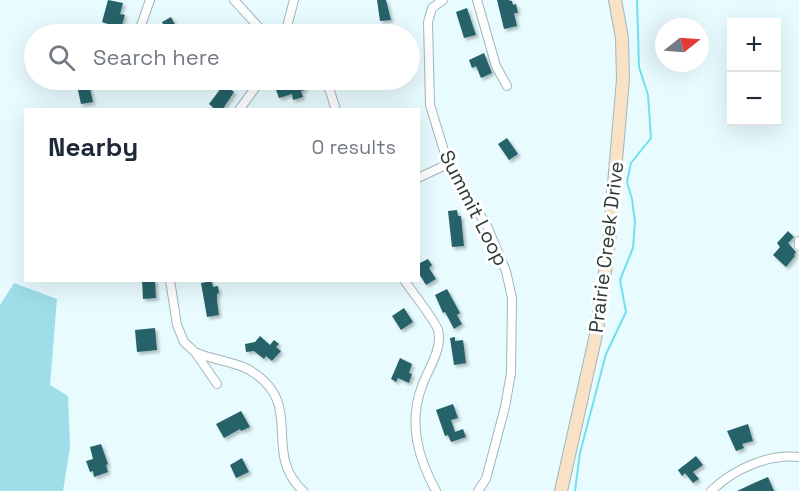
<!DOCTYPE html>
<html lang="en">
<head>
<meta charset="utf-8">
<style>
  :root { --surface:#fff; --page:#f2f2f3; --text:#1f2937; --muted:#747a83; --line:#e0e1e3 }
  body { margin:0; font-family:"Space Grotesk",sans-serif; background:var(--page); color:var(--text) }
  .controls { position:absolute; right:18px; top:18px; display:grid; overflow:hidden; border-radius:0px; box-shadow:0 6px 24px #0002 }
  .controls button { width:54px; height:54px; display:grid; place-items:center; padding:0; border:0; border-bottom:2px solid var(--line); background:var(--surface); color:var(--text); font:30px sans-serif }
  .compass { position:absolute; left:655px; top:18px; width:54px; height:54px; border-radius:50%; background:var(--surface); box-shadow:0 6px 24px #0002; rotate:73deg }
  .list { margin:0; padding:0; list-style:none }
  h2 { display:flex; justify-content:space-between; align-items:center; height:78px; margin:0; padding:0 24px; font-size:26px }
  h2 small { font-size:20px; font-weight:400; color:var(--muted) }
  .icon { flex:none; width:33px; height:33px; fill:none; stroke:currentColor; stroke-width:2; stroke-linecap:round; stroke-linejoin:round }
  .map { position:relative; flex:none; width:799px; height:491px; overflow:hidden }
  .search { position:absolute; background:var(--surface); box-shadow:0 6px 24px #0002; left:24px; top:24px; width:396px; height:66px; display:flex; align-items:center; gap:15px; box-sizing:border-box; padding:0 21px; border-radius:33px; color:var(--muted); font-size:22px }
  .panel { position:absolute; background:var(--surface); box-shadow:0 6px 24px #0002; left:24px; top:108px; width:396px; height:174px; border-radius:0px }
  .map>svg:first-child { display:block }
  .green { fill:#9ddee8 }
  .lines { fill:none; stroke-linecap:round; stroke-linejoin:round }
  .stream { stroke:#71e0f1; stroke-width:2 }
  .building { fill:#26626a; filter:url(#shadow) }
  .street-casing { stroke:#a1b7bb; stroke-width:10 }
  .secondary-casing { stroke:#a1b7bb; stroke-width:14 }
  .street { stroke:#fff; stroke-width:8 }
  .secondary { stroke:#f8e1c4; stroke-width:12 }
  .labels { text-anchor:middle; stroke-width:6; stroke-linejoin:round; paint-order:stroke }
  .street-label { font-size:20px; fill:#323b3c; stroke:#fff }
</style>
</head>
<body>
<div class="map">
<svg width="799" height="491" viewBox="0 0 799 491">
  <defs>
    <filter id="shadow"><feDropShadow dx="2.5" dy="2.5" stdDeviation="1.5" flood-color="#0004"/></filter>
  </defs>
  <rect width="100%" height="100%" fill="#e8fbfe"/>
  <path class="green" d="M14,283l43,16 -7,86 18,11 2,51 -7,44h-63v-186z"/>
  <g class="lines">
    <path class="stream" d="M575,491l5,-38 26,-99 20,-42 -6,-32 13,-32 2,-26 -3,-23 -5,-17 4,-19 20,-25 -3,-43 -9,-28 -2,-67"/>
  </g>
  <path class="building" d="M108,0l15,3 -3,11 5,1 -4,13 -19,-6z
    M377,0h9l5,20 -11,1z
    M497,0h11l4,1 1,4 3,-1 2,9h-4l3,13 -13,3z
    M467,8l9,27 -12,3 -8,-26z
    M171,17l8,15 -5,2h-22l13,-6 -3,-6z
    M484,53l8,20 -11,5 -5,-12 -4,2 -3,-8z
    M88,80l5,22 -12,2 -5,-23z
    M302,80l3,10 -4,1 2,6 -10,3 -1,-6 -13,4 -4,-11z
    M224,84l10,8 -12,18h-6l-7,-6z
    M507,138l11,16 -9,6 -11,-16z
    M457,210l1,6h3l3,30 -12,1 -4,-36z
    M788,231l6,6 -6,6 8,9 -2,3 1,1 -9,11 -13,-12 7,-8 -3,-4z
    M428,259l4,6 -3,3 7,11 -10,6 -8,-13v-8z
    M142,280h13l1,18 -13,1z
    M212,281l1,6 5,-1 1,7 -2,1v7l2,14 -12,2 -6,-34z
    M447,289l13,24 -3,2 5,9 -8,5 -9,-17 -2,1 -8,-18z
    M404,308l9,14 -12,8 -9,-14z
    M155,328l2,22 -20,2 -2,-22z
    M260,336l10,9 4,-5 5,4 -3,3 5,4 -9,10 -6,-5 -2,3 -10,-8 -8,1 -1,-8 10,-2z
    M455,337v4l8,-1 3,23 -12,2 -4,-27z
    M400,358l12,6 -3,9 3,1 -3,9 -11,-5 -2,4 -5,-3z
    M453,404l5,14 -7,2 4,12 8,-3 3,8 -15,5 -3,-7 -3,1 -9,-26z
    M241,411l9,16 -9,4 -1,-2 -16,9 -8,-14z
    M748,424l5,17 -11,3 2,4 -8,3 -9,-20z
    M101,444l7,20 -2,1 2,7 -14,5 -1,-6 -3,1 -4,-11 7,-2 -3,-12z
    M696,456l7,9 -10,7 6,7 -6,4 -8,-10 -3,3 -4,-6z
    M242,458l7,14 -13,6 -6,-13z
    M768,477l6,14h-37l17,-8z"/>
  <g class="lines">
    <defs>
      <path id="street" d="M234,0l31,34
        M443,0l-11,8 -4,14 2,83 18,59 39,62 19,45 6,27 -1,75 -6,34 -19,72 -8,12
        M477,0l19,66 11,20
        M138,34l12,-34
        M285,34l9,-34
        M323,80l7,11 6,19
        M121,85l2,-5
        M239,110l22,-30
        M418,178l30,-14
        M799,241v5
        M170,280l7,45 7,17 11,10 22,32
        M404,280c7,10 32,42 34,50 5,19 -10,39 -16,56 -14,37 -4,72 14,105
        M195,352c16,8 43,10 56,19 55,34 10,81 52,120
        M711,491c23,-22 56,-37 88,-34"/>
      <path id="secondary" d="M561,491l36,-161 12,-88 14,-163 -1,-41 -7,-38"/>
    </defs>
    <use href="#street" class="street-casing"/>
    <use href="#secondary" class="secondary-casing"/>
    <use href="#street" class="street"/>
    <use href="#secondary" class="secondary"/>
  </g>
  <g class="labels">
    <g class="street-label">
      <text transform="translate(474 208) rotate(63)" y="7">Summit Loop</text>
      <text transform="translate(606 247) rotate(-83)" y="7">Prairie Creek Drive</text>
    </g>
  </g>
</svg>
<div class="controls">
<button>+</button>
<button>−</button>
</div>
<svg class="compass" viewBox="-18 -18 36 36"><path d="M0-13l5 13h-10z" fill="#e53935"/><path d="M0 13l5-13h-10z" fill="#747a83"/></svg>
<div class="search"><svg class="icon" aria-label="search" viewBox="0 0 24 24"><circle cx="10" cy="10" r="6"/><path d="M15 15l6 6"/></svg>Search here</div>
<section class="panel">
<h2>Nearby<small>0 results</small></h2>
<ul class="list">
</ul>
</section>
</div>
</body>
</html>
